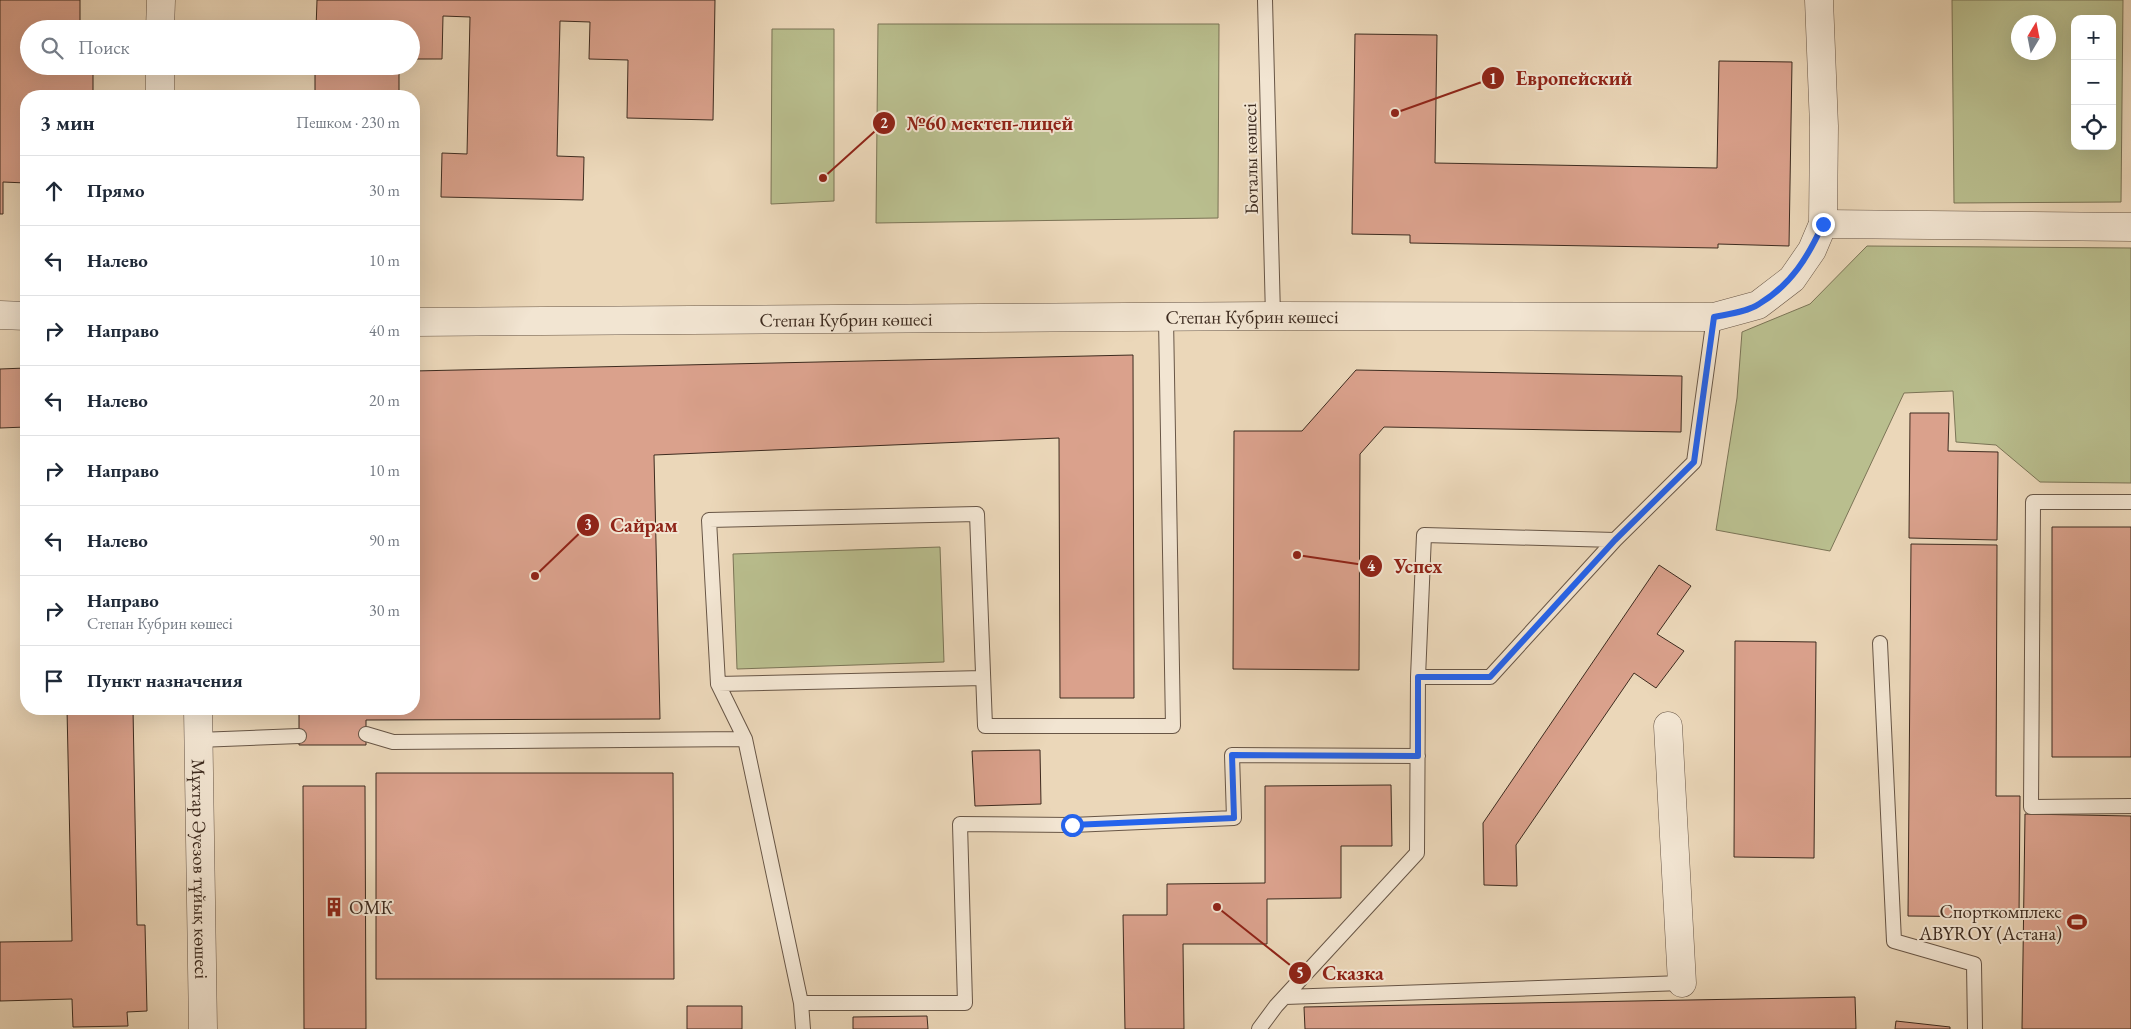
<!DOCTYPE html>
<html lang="ru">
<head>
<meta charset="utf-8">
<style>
  :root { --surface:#fff; --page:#f2f2f3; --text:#1f2937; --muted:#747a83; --line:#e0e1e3 }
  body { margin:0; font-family:"EB Garamond",serif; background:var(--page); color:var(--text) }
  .controls { position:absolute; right:15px; top:15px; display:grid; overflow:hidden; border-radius:10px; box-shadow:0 5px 20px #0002 }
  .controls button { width:45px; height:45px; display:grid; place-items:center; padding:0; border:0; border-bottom:1px solid var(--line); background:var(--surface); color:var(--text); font:25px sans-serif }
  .compass { position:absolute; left:2011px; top:15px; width:45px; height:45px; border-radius:50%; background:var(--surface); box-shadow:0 5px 20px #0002; rotate:10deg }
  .stop { position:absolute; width:15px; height:15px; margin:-11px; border:4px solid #2563eb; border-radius:50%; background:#fff }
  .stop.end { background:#2563eb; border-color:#fff; box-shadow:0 1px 5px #0008 }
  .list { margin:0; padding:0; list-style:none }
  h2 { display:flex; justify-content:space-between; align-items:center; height:65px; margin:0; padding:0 20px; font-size:21px }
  h2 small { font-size:16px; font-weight:400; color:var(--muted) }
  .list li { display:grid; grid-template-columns:32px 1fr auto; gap:15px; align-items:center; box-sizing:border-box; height:70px; padding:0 20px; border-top:1px solid var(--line) }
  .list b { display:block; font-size:19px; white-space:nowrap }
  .list p { margin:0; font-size:16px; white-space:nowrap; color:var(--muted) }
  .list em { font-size:16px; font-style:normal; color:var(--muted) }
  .icon { flex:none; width:28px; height:28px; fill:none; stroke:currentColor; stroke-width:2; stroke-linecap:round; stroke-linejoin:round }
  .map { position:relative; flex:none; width:2131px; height:1029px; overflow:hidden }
  .search { position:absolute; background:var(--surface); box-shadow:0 5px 20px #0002; left:20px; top:20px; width:400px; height:55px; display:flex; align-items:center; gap:12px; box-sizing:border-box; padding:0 18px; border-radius:28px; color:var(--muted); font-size:19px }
  .panel { position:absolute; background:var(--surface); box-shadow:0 5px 20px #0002; left:20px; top:90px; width:400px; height:625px; border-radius:20px }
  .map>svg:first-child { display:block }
  .green { fill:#b9be8e; stroke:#7b7456; fill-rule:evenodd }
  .building { fill:#daa18c; stroke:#3d2b1f }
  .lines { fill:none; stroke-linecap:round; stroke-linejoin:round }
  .service-casing { stroke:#685646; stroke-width:16 }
  .minor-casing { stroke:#685646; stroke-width:29 }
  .service { stroke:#f2e5d2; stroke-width:14 }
  .minor { stroke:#f2e5d2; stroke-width:28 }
  .route { stroke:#2563eb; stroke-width:6 }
  .labels { text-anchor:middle; stroke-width:4; stroke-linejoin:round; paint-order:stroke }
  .street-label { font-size:19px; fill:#3d2b1f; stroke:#f2e5d2 }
  .poi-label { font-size:19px; fill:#3d2b1f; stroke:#f2e5d2; text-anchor:start }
  .leader { fill:none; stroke:#8f2418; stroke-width:2 }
  .callout-dot { fill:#8f2418; stroke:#f2e5d2; stroke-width:2 }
  .mark-label { font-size:15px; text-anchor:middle; font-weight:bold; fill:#fff }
  .callout-label { font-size:20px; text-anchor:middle; font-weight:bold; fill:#8f2418; stroke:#f2e5d2; stroke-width:4; stroke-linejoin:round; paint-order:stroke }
</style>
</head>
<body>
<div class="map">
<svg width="2131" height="1029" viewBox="0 0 2131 1029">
  <rect width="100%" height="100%" fill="#ebd7b9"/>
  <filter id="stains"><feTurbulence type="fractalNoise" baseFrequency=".004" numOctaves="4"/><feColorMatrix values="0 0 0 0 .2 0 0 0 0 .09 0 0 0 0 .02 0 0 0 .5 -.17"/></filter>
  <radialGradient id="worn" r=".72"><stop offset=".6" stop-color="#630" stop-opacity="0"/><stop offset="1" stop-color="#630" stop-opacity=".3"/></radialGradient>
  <path class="green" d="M1952,0h171l-2,202 -167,1zM2075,19h37v127h-37zM2048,22v30h-30v-30z
    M878,24h341l-1,194 -342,5z
    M772,29h62v172l-63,3z
    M1867,246l264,2v235l-91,-1 -44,-37 -40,-3 -3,-51 -49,2 -74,158 -114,-21 21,-132 5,-66 68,-28z
    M940,547l4,115 -207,7 -4,-115z"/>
  <path class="building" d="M0,0h80v22h14v7h-65v37h64v30h-67v87l-23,-1v32h-3z
    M317,0h398l-2,120 -86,-2 1,-58 -39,-1 1,-37 -30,-1 -3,135 27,1 -1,43 -142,-3 1,-44 25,1 3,-137 -27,-1 -1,43h-31v-30h-95z
    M1355,34l82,1 -2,128 282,5 2,-107 73,1 -3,184 -71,-2v4l-308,-5v-8l-58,-1z
    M315,66h84v30h-84z
    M1133,355l1,343h-74l-1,-260 -405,17 6,264 -294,1v25h-67v-33h-38v-3h153v-338z
    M26,368v59l-26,1v-59z
    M1356,370l326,6 -1,56 -297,-5 -24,27 -1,216 -126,-1 1,-238h68z
    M1910,413h39l-1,38 50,1 -1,88 -88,-2z
    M2052,527h79v230h-79z
    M1911,544l86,1 -1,251h24l-1,121 -111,-1z
    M1659,565l32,21 -34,48 27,17 -28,37 -22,-15 -118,172 1,41 -33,-1 -1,-62z
    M1735,641l81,1 -2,216 -80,-1z
    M67,709h66l4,216h8l2,86 -20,1 1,14 -55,1 -1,-28 -72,2v-59l72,-1z
    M1040,750l1,54 -66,2 -3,-55z
    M376,773h297l1,206h-298z
    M1391,785l1,61h-51v52l-74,1v45h-84l1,85h-59l-2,-114h44v-31l98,-1v-97z
    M303,786h62l1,243h-62z
    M2025,814l106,2v213h-109z
    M1855,997l1,32h-551l-1,-22z
    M687,1006h55v23h-55z
    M927,1016l1,13h-75v-12z
    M1896,1021l54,6v2h-55z"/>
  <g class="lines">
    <defs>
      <path id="service" d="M1265,0l8,316
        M2131,502h-98l-2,305 100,-1
        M1880,643l14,298 80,23 1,65
        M1418,677h72l125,-137
        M718,684l265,-6
        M366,734l27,8 352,-3
        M198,740l101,-4
        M1285,997l397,-14
        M801,1003h164l-5,-179 112,1 162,-7 -2,-63 186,1
        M803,1029l-2,-26 -56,-264 -27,-55 -9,-164 268,-6 8,212h188l-7,-408
        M1259,1029l17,-23 141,-153 1,-176 6,-142 191,5 79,-78 20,-145"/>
      <g id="minor">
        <path d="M160,29l1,-29"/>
        <path d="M160,96v-30"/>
        <path d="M1823,224l308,3"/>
        <path d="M0,315l26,1"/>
        <path id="s1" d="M414,322l859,-6 441,1 44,-12 34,-26 20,-29 11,-26 1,-98 -5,-126"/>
        <path id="s2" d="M198,709l5,320"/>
        <path d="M1668,726l14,257"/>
      </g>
    </defs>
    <use href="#service" class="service-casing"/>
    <use href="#minor" class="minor-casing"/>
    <use href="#service" class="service"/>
    <use href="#minor" class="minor"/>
  </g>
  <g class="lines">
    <path class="route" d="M1072,825l162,-7 -2,-63 186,1v-79h72l125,-137 79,-78 20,-145c14,-3 33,-5 45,-13 32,-19 49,-47 64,-80"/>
  </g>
  <defs>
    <symbol id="building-bare" viewBox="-9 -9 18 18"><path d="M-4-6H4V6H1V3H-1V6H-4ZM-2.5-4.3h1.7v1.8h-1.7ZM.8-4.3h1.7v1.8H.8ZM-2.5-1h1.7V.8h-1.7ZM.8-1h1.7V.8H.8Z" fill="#8f2418" stroke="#f2e5d2" stroke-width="2.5" paint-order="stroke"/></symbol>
    <symbol id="stadium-bare" viewBox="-9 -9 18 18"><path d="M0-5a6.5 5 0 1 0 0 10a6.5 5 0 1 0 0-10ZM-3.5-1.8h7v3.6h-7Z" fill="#8f2418" stroke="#f2e5d2" stroke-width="2.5" paint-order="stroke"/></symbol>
  </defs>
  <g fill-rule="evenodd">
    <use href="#building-bare" x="320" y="893" width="28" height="28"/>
    <use href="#stadium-bare" x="2063" y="908" width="28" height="28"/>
  </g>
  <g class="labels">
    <g class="street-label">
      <text transform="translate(1250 159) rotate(-91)" y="7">Боталы көшесі</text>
      <text dy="7" stroke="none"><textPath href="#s1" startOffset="838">Степан Кубрин көшесі</textPath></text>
      <text dy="7" stroke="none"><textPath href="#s1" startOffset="432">Степан Кубрин көшесі</textPath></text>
      <text dy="7" stroke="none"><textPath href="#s2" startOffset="160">Мұхтар Әуезов тұйық көшесі</textPath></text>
    </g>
    <g class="poi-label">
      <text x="349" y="914">ОМК</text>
      <text x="2062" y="918" text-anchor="end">Спорткомплекс<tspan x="2062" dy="22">ABYROY (Астана)</tspan></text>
    </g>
  </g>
  <path class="leader" d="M1395 113L1493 78M823 178L884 123M535 576L588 525M1297 555L1371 566M1217 907L1300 973"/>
  <g class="callout-dot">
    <circle cx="1395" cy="113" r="5"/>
    <circle cx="823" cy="178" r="5"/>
    <circle cx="535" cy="576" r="5"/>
    <circle cx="1297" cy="555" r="5"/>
    <circle cx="1217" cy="907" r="5"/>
    <circle cx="1493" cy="78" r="12"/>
    <circle cx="884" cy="123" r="12"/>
    <circle cx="588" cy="525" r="12"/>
    <circle cx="1371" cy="566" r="12"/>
    <circle cx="1300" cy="973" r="12"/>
  </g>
  <g class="mark-label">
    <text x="1493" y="84">1</text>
    <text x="884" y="128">2</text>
    <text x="588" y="530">3</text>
    <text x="1371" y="571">4</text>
    <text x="1300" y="978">5</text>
  </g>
  <g class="callout-label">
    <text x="1574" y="85">Европейский</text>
    <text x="990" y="130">№60 мектеп-лицей</text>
    <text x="644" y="532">Сайрам</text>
    <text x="1418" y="573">Успех</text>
    <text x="1353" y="980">Сказка</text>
  </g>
  <rect width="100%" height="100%" filter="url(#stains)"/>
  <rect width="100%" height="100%" fill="url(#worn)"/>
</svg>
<div class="controls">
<button>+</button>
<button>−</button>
<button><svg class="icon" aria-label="locate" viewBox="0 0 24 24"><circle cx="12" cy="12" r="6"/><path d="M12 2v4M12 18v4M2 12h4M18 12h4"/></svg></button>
</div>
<svg class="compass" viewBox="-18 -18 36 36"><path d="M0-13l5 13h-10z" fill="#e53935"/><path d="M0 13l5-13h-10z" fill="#747a83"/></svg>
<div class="stop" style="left:1072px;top:825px"></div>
<div class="stop end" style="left:1823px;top:224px"></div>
<div class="search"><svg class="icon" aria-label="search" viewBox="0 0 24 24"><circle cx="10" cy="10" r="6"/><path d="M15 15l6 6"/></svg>Поиск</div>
<section class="panel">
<h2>3 мин<small>Пешком · 230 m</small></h2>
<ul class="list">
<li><svg class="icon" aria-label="ahead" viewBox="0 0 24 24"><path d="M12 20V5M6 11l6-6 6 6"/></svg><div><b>Прямо</b></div><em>30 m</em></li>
<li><svg class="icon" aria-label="left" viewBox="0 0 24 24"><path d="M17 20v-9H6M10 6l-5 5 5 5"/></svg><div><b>Налево</b></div><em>10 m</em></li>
<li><svg class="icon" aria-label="right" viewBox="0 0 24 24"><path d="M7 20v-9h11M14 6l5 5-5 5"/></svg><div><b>Направо</b></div><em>40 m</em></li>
<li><svg class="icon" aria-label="left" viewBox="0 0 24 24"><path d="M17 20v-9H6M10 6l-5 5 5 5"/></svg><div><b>Налево</b></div><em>20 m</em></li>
<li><svg class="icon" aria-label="right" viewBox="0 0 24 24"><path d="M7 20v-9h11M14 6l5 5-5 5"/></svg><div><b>Направо</b></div><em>10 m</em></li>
<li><svg class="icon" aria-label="left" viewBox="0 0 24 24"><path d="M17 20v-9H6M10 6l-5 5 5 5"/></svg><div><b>Налево</b></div><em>90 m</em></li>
<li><svg class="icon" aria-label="right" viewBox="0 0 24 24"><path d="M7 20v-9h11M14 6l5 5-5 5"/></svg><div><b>Направо</b><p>Степан Кубрин көшесі</p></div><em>30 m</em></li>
<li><svg class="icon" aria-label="arrive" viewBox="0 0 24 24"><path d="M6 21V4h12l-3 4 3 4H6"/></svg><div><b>Пункт назначения</b></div></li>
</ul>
</section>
</div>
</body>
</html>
